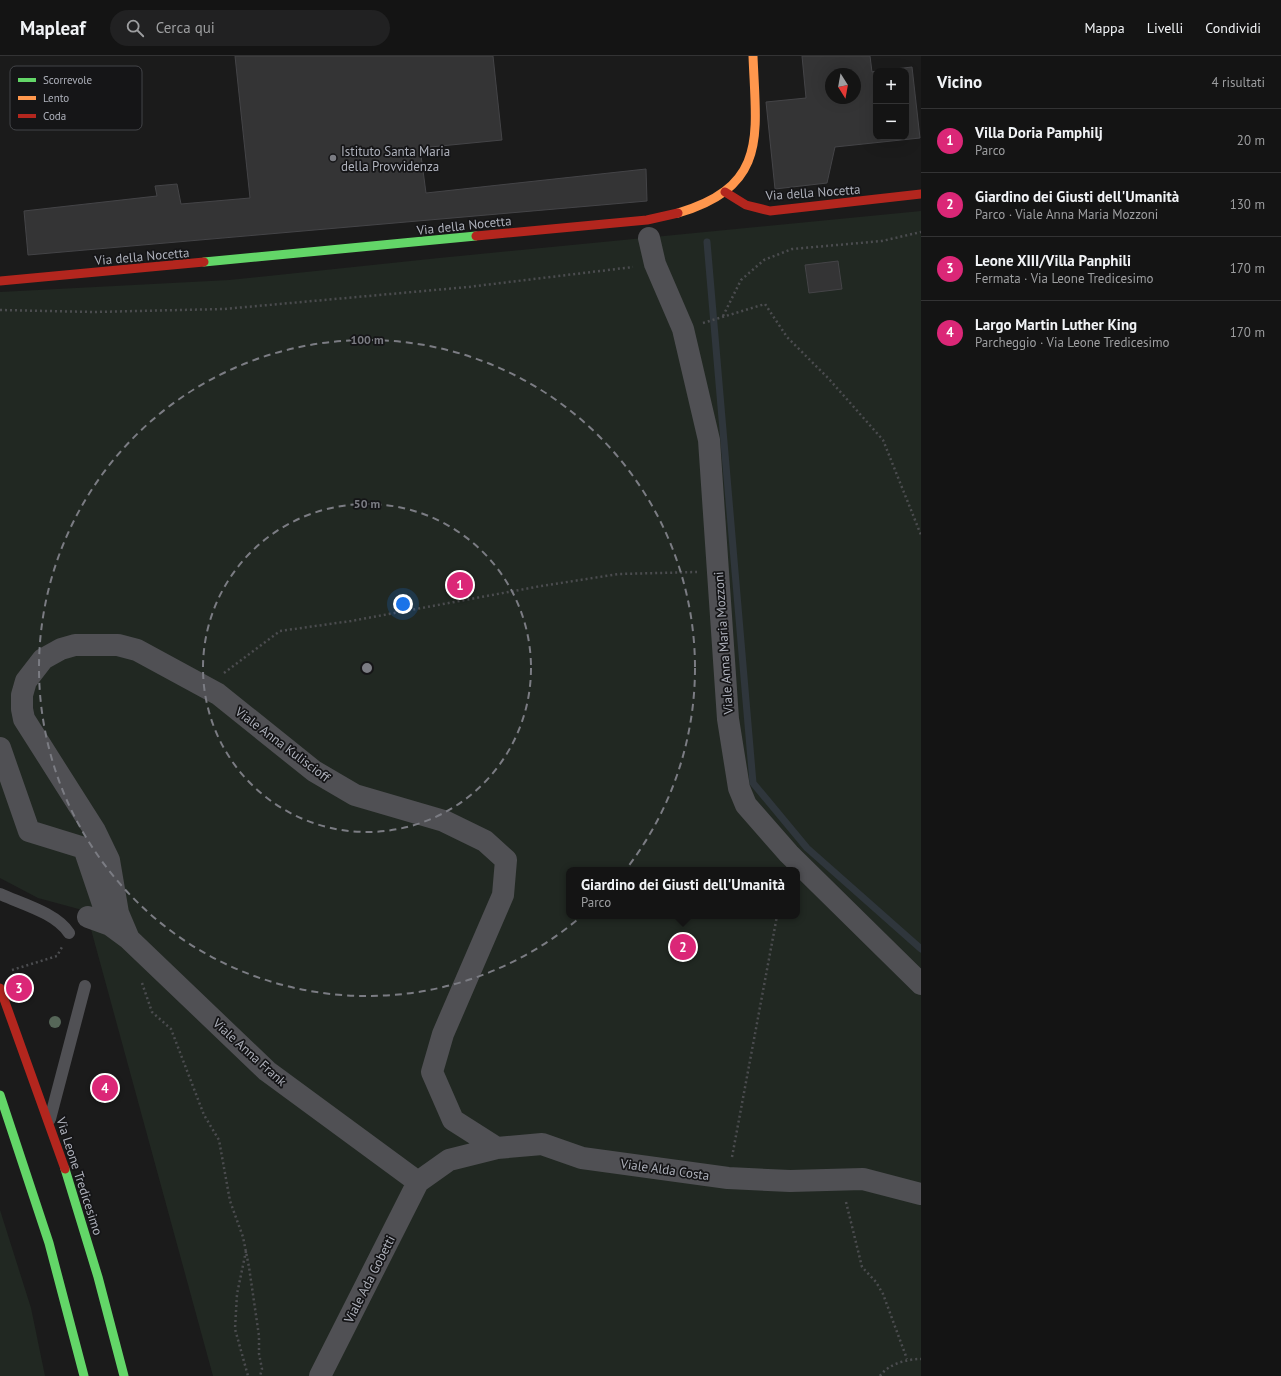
<!DOCTYPE html>
<html lang="it">
<head>
<meta charset="utf-8">
<style>
  :root { --surface:#141414; --page:#212122; --text:#f1f3f6; --muted:#9d9ea0; --line:#333334; --accent:#db2777 }
  body { margin:0; font-family:"PT Sans",sans-serif; background:var(--page); color:var(--text) }
  .controls { position:absolute; right:12px; top:12px; display:grid; overflow:hidden; border-radius:8px; box-shadow:0 4px 16px #0002 }
  .controls button { width:36px; height:36px; display:grid; place-items:center; padding:0; border:0; border-bottom:1px solid var(--line); background:var(--surface); color:var(--text); font:20px sans-serif }
  .compass { position:absolute; left:825px; top:12px; width:36px; height:36px; border-radius:50%; background:var(--surface); box-shadow:0 4px 16px #0002; rotate:169deg }
  .you { position:absolute; left:403px; top:548px; width:14px; height:14px; margin:-10px; border:3px solid #fff; border-radius:50%; background:#1a73e8; box-shadow:0 0 0 6px #1a73e833 }
  .badge { display:grid; place-items:center; width:26px; height:26px; border-radius:50%; background:var(--accent); color:#fff; font-size:13px; font-weight:700 }
  .pin { position:absolute; translate:-50% -50%; border:2px solid #fff; box-shadow:0 1px 4px #0006 }
  .popup { position:absolute; left:566px; top:811px; width:234px; height:52px; box-sizing:border-box; display:grid; place-content:center; border-radius:8px; background:var(--surface); filter:drop-shadow(0 1px 3px #0005); font-size:13px; white-space:nowrap; color:var(--muted) }
  .popup b { font-size:15px; color:var(--text) }
  .popup::after { content:''; position:absolute; left:50%; top:100%; margin-left:-8px; border:8px solid transparent; border-top-color:var(--surface) }
  .list { margin:0; padding:0; list-style:none }
  h2 { display:flex; justify-content:space-between; align-items:center; height:52px; margin:0; padding:0 16px; font-size:17px }
  h2 small { font-size:13px; font-weight:400; color:var(--muted) }
  .list li { display:grid; grid-template-columns:26px 1fr auto; gap:12px; align-items:center; box-sizing:border-box; height:64px; padding:0 16px; border-top:1px solid var(--line) }
  .list b { display:block; font-size:15px; white-space:nowrap }
  .list p { margin:0; font-size:13px; white-space:nowrap; color:var(--muted) }
  .list em { font-size:13px; font-style:normal; color:var(--muted) }
  .icon { flex:none; width:22px; height:22px; fill:none; stroke:currentColor; stroke-width:2; stroke-linecap:round; stroke-linejoin:round }
  .map { position:relative; flex:none; width:921px; height:1320px; overflow:hidden }
  header { display:flex; align-items:center; gap:24px; box-sizing:border-box; height:56px; padding:0 20px; background:var(--surface); border-bottom:1px solid var(--line) }
  header strong { font-size:19px }
  nav { display:flex; gap:22px; margin-inline-start:auto; font-size:14px }
  .search { width:280px; height:36px; background:var(--page); display:flex; align-items:center; gap:10px; box-sizing:border-box; padding:0 14px; border-radius:22px; color:var(--muted); font-size:15px }
  main { display:flex }
  aside { flex:1; background:var(--surface) }
  .map>svg:first-child { display:block }
  .green { fill:#212822; fill-rule:evenodd }
  .lines { fill:none; stroke-linecap:round; stroke-linejoin:round }
  .stream { stroke:#2f363c; stroke-width:7 }
  .building { fill:#343435; stroke:#444447; fill-rule:evenodd }
  .path { stroke:#4b4c4f; stroke-width:2.5; stroke-dasharray:2 3; stroke-linecap:butt }
  .lane { stroke:#505054; stroke-width:12 }
  .street { stroke:#505054; stroke-width:22 }
  .fast { stroke:#63d668; stroke-width:9 }
  .slow { stroke:#ff974d; stroke-width:9 }
  .jam { stroke:#b3261e; stroke-width:9 }
  .tree { fill:#566658 }
  .ring { fill:none; stroke:#7b7c83; stroke-width:2; stroke-dasharray:7 5 }
  .poi-dot { fill:#7b7c83; stroke:#151517; stroke-width:1.5 }
  .labels { text-anchor:middle; stroke-width:3.5; stroke-linejoin:round; paint-order:stroke }
  .poi-label { font-size:13px; fill:#aeb1bb; stroke:#151517; text-anchor:start }
  .street-label { font-size:13px; fill:#aeb1bb; stroke:#151517 }
  .key { fill:#151517; stroke:#434448; stroke-width:1 }
  .key-label { font-size:11px; fill:#aeb1bb }
  .centre { fill:#7b7c83; stroke:#151517; stroke-width:2 }
  .ring-label { font-size:12px; text-anchor:middle; font-weight:bold; fill:#7b7c83; stroke:#151517; stroke-width:3.5; stroke-linejoin:round; paint-order:stroke }
</style>
</head>
<body>
<header>
<strong>Mapleaf</strong>
<div class="search"><svg class="icon" aria-label="search" viewBox="0 0 24 24"><circle cx="10" cy="10" r="6"/><path d="M15 15l6 6"/></svg>Cerca qui</div>
<nav><a>Mappa</a><a>Livelli</a><a>Condividi</a></nav>
</header>
<main>
<div class="map">
<svg width="921" height="1320" viewBox="0 0 921 1320">
  <rect width="100%" height="100%" fill="#1b1b1b"/>
  <path class="green" d="M921,155v1165h-708l-127,-465 -48,-13 -38,-20v-586l229,-12 210,-22zM569,814h228v46h-228z
    M0,1154l31,98 14,68h-45z"/>
  <g class="lines">
    <path class="stream" d="M707,186l46,541 54,65 114,101"/>
  </g>
  <path class="building" d="M235,0h258l9,84 -82,8 6,45 220,-24 1,32 -619,54 -4,-44 133,-15 -2,-10 22,-2 4,20 69,-6z
    M802,0h68l2,16 4,-1v66h30v-66h-28l34,-4 8,71 -85,9 -8,36 -52,6 -9,-87 40,-4zM831,18h24v24h-24z
    M838,205l4,28 -33,4 -4,-28z"/>
  <g class="lines">
    <path class="path" d="M0,254l94,2 130,-3 244,-22 165,-20
      M723,260l18,-36 23,-20 28,-11 90,-8 39,-9
      M703,267l62,-19 22,33 42,42 54,61 38,95
      M224,617l56,-42 71,-10 190,-35 78,-12 78,-2
      M12,914l45,-14 5,-9
      M142,927l10,29 19,17 33,86 15,25 11,61 13,36 6,30 10,69v18l3,15 -2,7
      M732,1101l45,-241
      M846,1146l16,65 14,15 7,12 24,65
      M246,1195l-9,43 -2,35 13,47
      M880,1320c8,-12 27,-17 41,-17"/>
    <path class="lane" d="M0,838c22,10 56,19 69,39
      M50,1063l35,-133"/>
    <path class="street" d="M649,182l6,26 28,65 26,111 19,279 11,69 7,17 43,49 132,130
      M0,692l29,83 55,17 25,74
      M88,861l22,8 19,14 138,132 151,111
      M129,883l-11,-26 -9,-53 -14,-29 -71,-112 -2,-10v-14l4,-14 17,-22 18,-10 14,-4h43l19,5 81,44 96,77 41,24 89,26 41,20 21,19 -3,35 -60,139 -11,38 21,48 44,28
      M320,1320l98,-194 31,-22 48,-12 45,-4 40,14 146,20 62,3 73,-2 58,15"/>
    <path class="fast" d="M204,206l272,-26
      M0,1039l49,148 35,133
      M65,1113l33,108 26,99"/>
    <path class="slow" d="M678,157c91,-27 78,-78 75,-157"/>
    <path class="jam" d="M725,136l21,13 24,6 151,-17
      M476,180l171,-16 31,-7
      M0,225l204,-19
      M0,932l65,181"/>
  </g>
  <circle class="tree" cx="55" cy="966" r="6"/>
  <g class="ring">
    <circle cx="367" cy="612" r="164"/>
    <circle cx="367" cy="612" r="328"/>
  </g>
  <circle class="poi-dot" cx="333" cy="102" r="4"/>
  <g class="labels">
    <g class="poi-label">
      <text x="341" y="100">Istituto Santa Maria<tspan x="341" dy="15">della Provvidenza</tspan></text>
    </g>
    <g class="street-label">
      <text transform="translate(813 136) rotate(-4)" y="5">Via della Nocetta</text>
      <text transform="translate(464 169) rotate(-6)" y="5">Via della Nocetta</text>
      <text transform="translate(142 200) rotate(-5)" y="5">Via della Nocetta</text>
      <text transform="translate(723 587) rotate(-94)" y="5">Viale Anna Maria Mozzoni</text>
      <text transform="translate(283 688) rotate(37)" y="5">Viale Anna Kuliscioff</text>
      <text transform="translate(250 996) rotate(42)" y="5">Viale Anna Frank</text>
      <text transform="translate(665 1113) rotate(8)" y="5">Viale Alda Costa</text>
      <text transform="translate(80 1120) rotate(72)" y="5">Via Leone Tredicesimo</text>
      <text transform="translate(369 1223) rotate(-63)" y="5">Viale Ada Gobetti</text>
    </g>
  </g>
  <rect x="10" y="10" width="132" height="64" rx="6" class="key"/>
  <rect x="18" y="22" width="18" height="4" fill="#63d668"/>
  <rect x="18" y="40" width="18" height="4" fill="#ff974d"/>
  <rect x="18" y="58" width="18" height="4" fill="#b3261e"/>
  <g class="key-label">
    <text x="43" y="28">Scorrevole</text>
    <text x="43" y="46">Lento</text>
    <text x="43" y="64">Coda</text>
  </g>
  <circle cx="367" cy="612" r="6" class="centre"/>
  <g class="ring-label">
    <text x="367" y="288">100 m</text>
    <text x="367" y="452">50 m</text>
  </g>
</svg>
<div class="controls">
<button>+</button>
<button>−</button>
</div>
<svg class="compass" viewBox="-18 -18 36 36"><path d="M0-13l5 13h-10z" fill="#e53935"/><path d="M0 13l5-13h-10z" fill="#9d9ea0"/></svg>
<div class="you"></div>
<div class="pin badge" style="left:460px;top:529px">1</div>
<div class="pin badge" style="left:683px;top:891px">2</div>
<div class="popup"><b>Giardino dei Giusti dell'Umanità</b>Parco</div>
<div class="pin badge" style="left:19px;top:932px">3</div>
<div class="pin badge" style="left:105px;top:1032px">4</div>
</div>
<aside>
<h2>Vicino<small>4 risultati</small></h2>
<ul class="list">
<li><span class="badge">1</span><div><b>Villa Doria Pamphilj</b><p>Parco</p></div><em>20 m</em></li>
<li><span class="badge">2</span><div><b>Giardino dei Giusti dell'Umanità</b><p>Parco · Viale Anna Maria Mozzoni</p></div><em>130 m</em></li>
<li><span class="badge">3</span><div><b>Leone XIII/Villa Panphili</b><p>Fermata · Via Leone Tredicesimo</p></div><em>170 m</em></li>
<li><span class="badge">4</span><div><b>Largo Martin Luther King</b><p>Parcheggio · Via Leone Tredicesimo</p></div><em>170 m</em></li>
</ul>
</aside>
</main>
</body>
</html>
